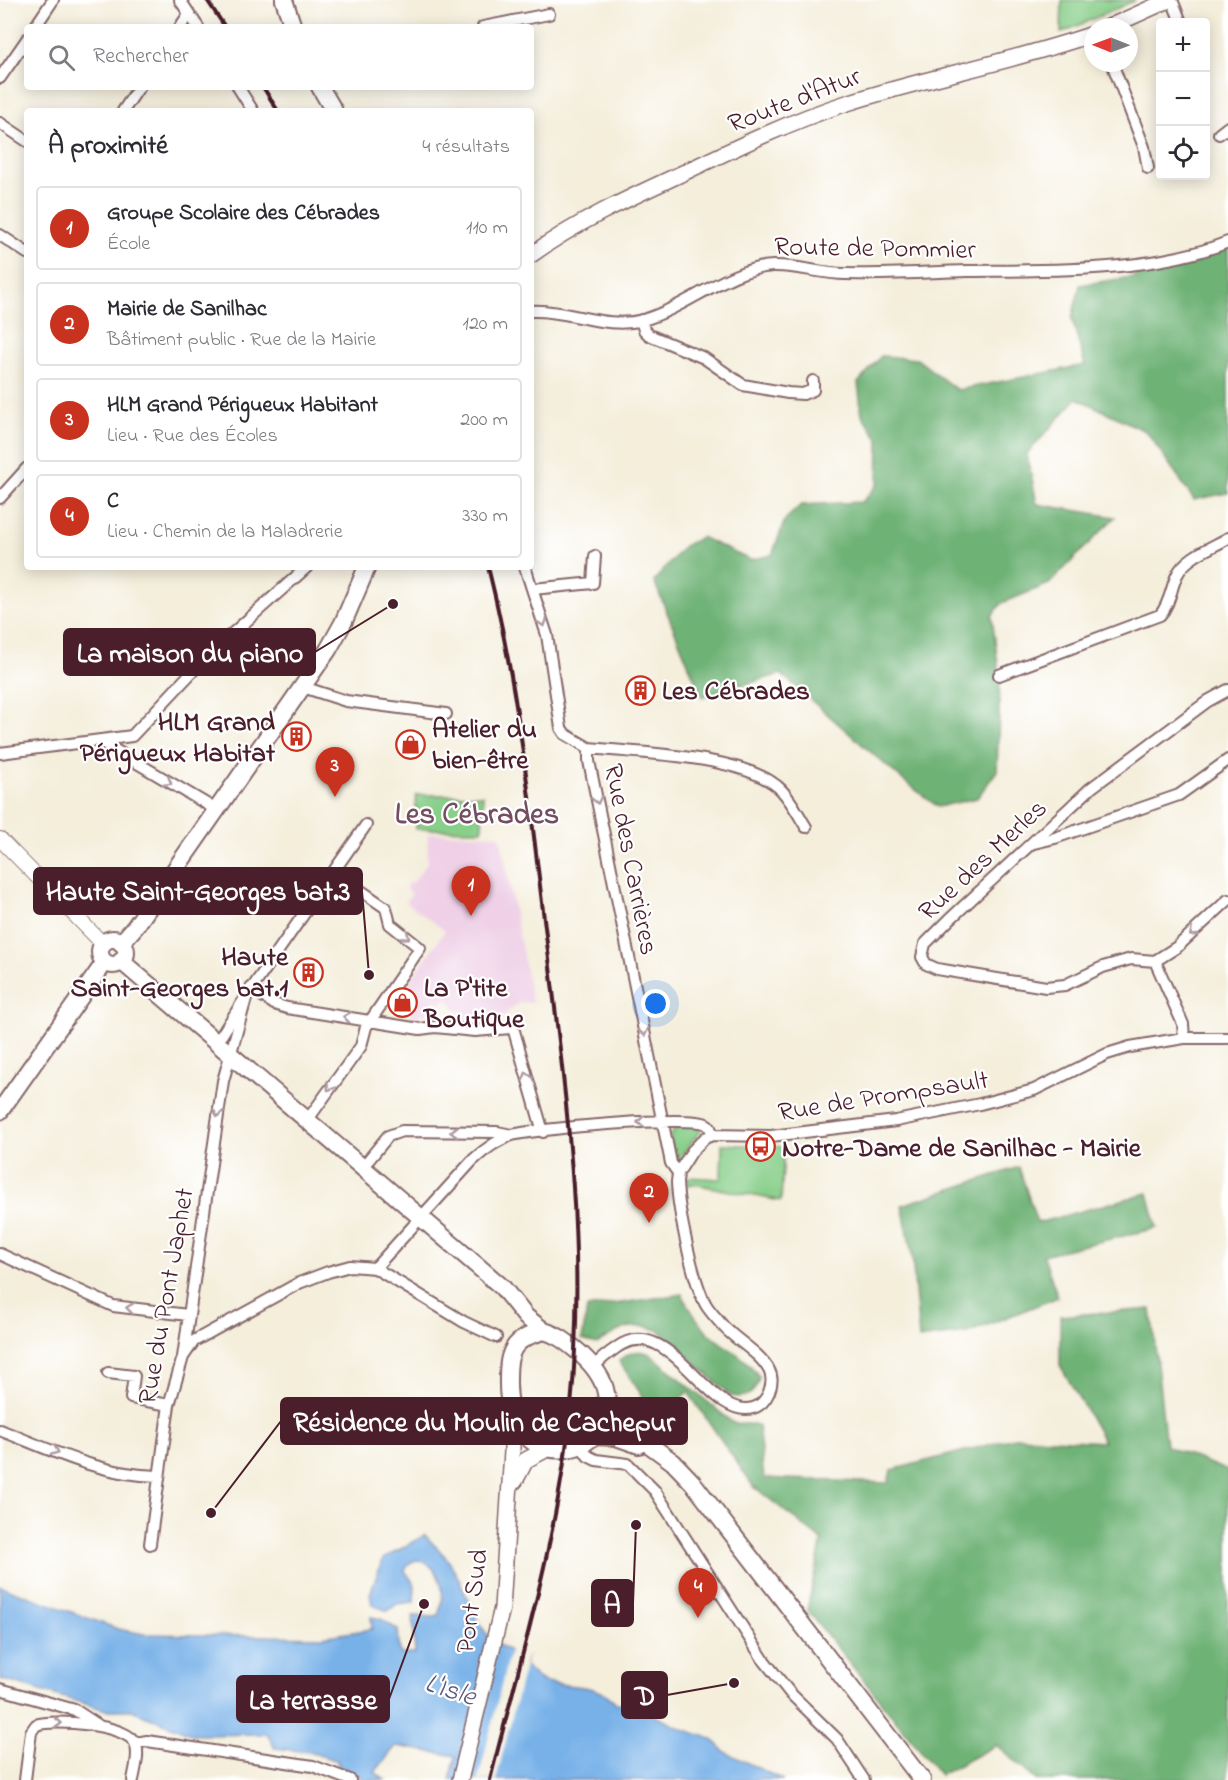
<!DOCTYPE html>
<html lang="fr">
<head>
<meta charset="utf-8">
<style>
  :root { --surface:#fff; --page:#f7f7f7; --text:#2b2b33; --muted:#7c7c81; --line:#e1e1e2; --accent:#c8321e }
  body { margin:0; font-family:"Indie Flower",sans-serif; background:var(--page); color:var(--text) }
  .controls { position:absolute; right:18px; top:18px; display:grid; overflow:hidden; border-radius:6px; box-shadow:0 3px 15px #0003 }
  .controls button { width:54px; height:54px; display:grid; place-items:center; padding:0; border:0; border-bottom:2px solid var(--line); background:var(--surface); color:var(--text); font:30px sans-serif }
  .compass { position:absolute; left:1084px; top:18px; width:54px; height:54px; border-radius:50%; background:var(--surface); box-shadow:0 3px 15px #0003; rotate:271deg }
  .you { position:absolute; left:656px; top:1004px; width:21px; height:21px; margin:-15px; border:4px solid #fff; border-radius:50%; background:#1a73e8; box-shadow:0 0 0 9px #1a73e833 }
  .badge { display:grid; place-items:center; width:39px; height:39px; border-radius:50%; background:var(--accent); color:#fff; font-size:20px; font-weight:700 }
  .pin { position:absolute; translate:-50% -50px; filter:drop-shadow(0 2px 3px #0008) }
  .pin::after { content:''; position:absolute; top:32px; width:21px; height:18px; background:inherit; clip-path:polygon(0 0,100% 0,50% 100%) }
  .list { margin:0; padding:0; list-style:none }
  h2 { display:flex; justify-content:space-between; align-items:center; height:78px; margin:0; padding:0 24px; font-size:26px }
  h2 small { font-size:20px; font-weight:400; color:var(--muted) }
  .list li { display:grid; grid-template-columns:39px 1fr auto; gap:18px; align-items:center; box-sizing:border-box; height:84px; margin:0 12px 12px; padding:0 12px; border:2px solid var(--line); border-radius:6px }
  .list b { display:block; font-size:22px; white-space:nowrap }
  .list p { margin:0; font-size:20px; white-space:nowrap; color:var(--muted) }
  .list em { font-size:20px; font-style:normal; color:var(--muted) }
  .icon { flex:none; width:33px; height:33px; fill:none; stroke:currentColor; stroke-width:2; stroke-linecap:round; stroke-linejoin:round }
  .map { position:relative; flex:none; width:1228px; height:1780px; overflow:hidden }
  .search { position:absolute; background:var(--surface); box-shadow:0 3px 15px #0003; left:24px; top:24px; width:510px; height:66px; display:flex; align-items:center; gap:15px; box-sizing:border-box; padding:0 21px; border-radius:6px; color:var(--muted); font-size:22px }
  .panel { position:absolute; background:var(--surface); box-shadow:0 3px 15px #0003; left:24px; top:108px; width:510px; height:462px; border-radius:6px }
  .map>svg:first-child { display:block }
  .built { fill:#efd0e7 }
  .green { fill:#88cf8a; stroke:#69775a; stroke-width:1.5 }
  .forest { fill:#6eb276; stroke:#5c6850; stroke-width:1.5 }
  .water { fill:#77b1e8; stroke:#60688a; stroke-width:1.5 }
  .pier { fill:#f4eedb }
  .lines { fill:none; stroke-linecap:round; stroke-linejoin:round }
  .minor-casing { stroke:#866769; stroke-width:14 }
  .tertiary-casing { stroke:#866769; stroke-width:16 }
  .secondary-casing { stroke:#866769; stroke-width:18 }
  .primary-casing { stroke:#866769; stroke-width:20 }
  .minor { stroke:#fff; stroke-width:10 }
  .tertiary { stroke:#fff; stroke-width:14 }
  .secondary { stroke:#fff; stroke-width:15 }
  .primary { stroke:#fff; stroke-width:16 }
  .rail { stroke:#4a1f2b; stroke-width:4 }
  .oneway { stroke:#ae9aa0 }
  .labels { text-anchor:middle; stroke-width:4.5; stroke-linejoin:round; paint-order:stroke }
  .street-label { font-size:27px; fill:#4a1f2b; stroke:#fff }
  .poi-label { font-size:27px; font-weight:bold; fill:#4a1f2b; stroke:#fff; text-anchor:start }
  .water-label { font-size:28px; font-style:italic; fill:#5c5977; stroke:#fff }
  .quarter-label { font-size:30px; font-weight:bold; fill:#734e63; stroke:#fff }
  .leader { fill:none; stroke:#4a1f2b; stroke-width:2 }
  .callout-dot { fill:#4a1f2b; stroke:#fff; stroke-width:2 }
  .callout { fill:#4a1f2b; stroke:#4a1f2b; stroke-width:2 }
  .callout-label { font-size:28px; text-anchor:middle; font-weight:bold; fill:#fff }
</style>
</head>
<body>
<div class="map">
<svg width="1228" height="1780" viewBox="0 0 1228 1780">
  <rect width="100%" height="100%" fill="#fff"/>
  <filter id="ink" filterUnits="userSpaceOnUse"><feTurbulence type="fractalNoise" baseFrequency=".0167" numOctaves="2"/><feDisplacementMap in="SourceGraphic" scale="12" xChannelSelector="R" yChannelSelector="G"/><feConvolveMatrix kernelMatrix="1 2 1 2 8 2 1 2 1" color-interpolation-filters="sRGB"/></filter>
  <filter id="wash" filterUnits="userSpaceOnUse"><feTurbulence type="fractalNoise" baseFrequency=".008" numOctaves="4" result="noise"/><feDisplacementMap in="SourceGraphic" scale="24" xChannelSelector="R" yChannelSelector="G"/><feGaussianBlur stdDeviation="1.35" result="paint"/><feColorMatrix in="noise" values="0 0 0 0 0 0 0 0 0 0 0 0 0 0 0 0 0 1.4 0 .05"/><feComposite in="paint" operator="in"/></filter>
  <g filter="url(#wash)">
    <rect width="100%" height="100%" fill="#f4eedb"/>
    <path class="built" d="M428,833l72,2 32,168 -12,-1 -20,16 -12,3 -22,-5 -11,-7 -8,-12 -6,7 -6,-4 -10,15 -4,-2 -4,6 -23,-16 51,-72 -39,-29 6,-9 -7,-5 4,-6 3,2 15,-21z"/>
    <path class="green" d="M1062,0h74l-75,33z
      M416,795h67l-1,35 -66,-1z
      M678,1125l19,2 4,3 -23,30 -4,-3 -4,-21z
      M722,1144l62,3 -3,54 -87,-17 -8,1 2,-8 33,2z"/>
    <path class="forest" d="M1228,245v248l-34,7 -47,-68 -70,-34 -50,56 10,50 78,13 -66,67 -47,19 -10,13 8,64 -3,91 -20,27 -39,9 -34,-26 -123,-107 -79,23 -48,-116 30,-35 17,-9 49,23 22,-5 13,-35 16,-15 61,-3 16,-18 1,-44 -17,-25 -4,-32 23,-27 36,3 40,31 128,-25 -13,-46 8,-34 52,-8z
      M1019,1167l18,56 111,-30 9,35 -114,27 15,42 -91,36 -48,6 -7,-85 -10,-49z
      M682,1294c9,18 19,34 35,46 16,12 31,19 42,37 -4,17 -11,22 -28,19l-71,-65c-25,-10 -42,-2 -63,13l-15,-4 5,-32z
      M1151,1309l15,137 62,25v309h-192l-40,-35 -56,30 -133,-165 15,-70 -69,-54 -65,-94 -31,26 -38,-57c10,-9 18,-12 31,-7l83,69 25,2 6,53 124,5 3,-13 127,-33 86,5 -44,-77v-49z"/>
    <path class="water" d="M425,1535c8,10 19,18 25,28 25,39 23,83 77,93l-2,10c4,4 9,10 14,13 18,11 57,0 77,24 21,3 43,15 62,24 16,8 35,7 45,24l60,29h-333l6,-24 -60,-10 -21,26 10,8h-19l-29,-15 1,-4 -29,-9 -34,-4 -8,-14 -74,1 -61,-25h-26l-106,-31v-93l118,43 26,5 178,3 50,-8 -1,-12 10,2 17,11 2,24h15l-2,-38 24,1c20,-41 -22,-75 -32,-46l10,14 -1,17 -17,2 -9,7 -16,-6 -2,-11 13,-35z"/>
    <path class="pier" d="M510,1650l18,3 -32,127h-18z"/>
  </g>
  <g filter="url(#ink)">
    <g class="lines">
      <defs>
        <path id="minor" d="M180,0l18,27
          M1172,0l9,22
          M35,27l18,-27
          M180,27l9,-13
          M483,27l66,-13
          M1112,63l32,84 4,21
          M0,78l27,-39
          M238,87l15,24
          M123,111l16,-24
          M0,123l27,18
          M1219,134l9,-7
          M0,235l27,18
          M531,311c38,-2 74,19 112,9 43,-12 86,-52 130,-54 24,-1 48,8 72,8 41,1 82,-2 123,-3 82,-1 183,2 260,-29
          M641,320l3,10 5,5 55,23 39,27 45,8 15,1 10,-4v-9
          M0,498l27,-30
          M525,567l22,68 14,93 4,6 24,14v13l82,402 7,10
          M533,589l60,-6 2,-27
          M999,675l161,-60c10,-11 11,-27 17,-40 9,-19 35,-27 51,-37
          M303,687l43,14 100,13
          M100,741l115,68
          M589,748c50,5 149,7 188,38 12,10 21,28 29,41
          M0,753l132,-17 74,-79 101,-90
          M1034,843l21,-5 124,-43 49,-35
          M1155,961l-24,-2 -28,8 -38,18 -19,2 -109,-18 -11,-5 -4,-7 3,-13 25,-25 141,-131 117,-87 20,-11
          M1155,961l22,-14 51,-47
          M1155,961l28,63 1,14
          M251,988l23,16 13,4 133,21 15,-2 40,4 36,-3 3,3 29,101
          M248,994l118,-169
          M306,1122l55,-76 5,-19 54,-79 -30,-24 -4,-16 -52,-36
          M362,1168l26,-32 14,-5 95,1 15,3
          M0,1254l113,52 75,9
          M375,1268l89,54 32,15
          M183,1357l11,-16 105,-58 29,-11 22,-6 25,2 98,-108c11,-10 25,-20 39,-25 23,-6 178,-20 194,-11 5,2 5,7 7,11
          M595,1366c5,-7 13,-12 21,-18 53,-39 92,73 137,60 14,-4 23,-25 16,-38 -9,-17 -32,-29 -45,-43 -6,-7 -13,-14 -18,-22 -13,-23 -28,-95 -29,-123l1,-9 14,-22 13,-13 8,-3 58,1 125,-15 84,-17 54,-14 73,-36 23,-7 54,-9h44
          M108,1373l26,3 -3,22 38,7
          M0,1430c51,20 103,46 159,46
          M581,1446l7,10 8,4 32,4 27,27 108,168 27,34 47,46 27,41
          M150,1544l19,-139 14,-48 40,-276 24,-86 -31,49
          M0,1689l75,21 23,15
          M136,1743l11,-2 166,25 37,14
          M25,1780l6,-48 5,-7c18,-6 90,-1 99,18 5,10 0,26 -2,37"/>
        <path id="tertiary" d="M0,839l103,105"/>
        <path id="secondary" d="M1109,27l60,-27
          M531,255c47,-34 100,-58 152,-82 54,-26 108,-52 164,-70 81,-26 165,-41 246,-69
          M515,1481l11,-21 21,-11
          M460,1780l42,-172 10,-157v-36"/>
        <path id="primary" d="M284,0l9,27
          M320,87l14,24
          M100 952a13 13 0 1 1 26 0a13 13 0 1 1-26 0Z
          M121,943l14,-16 193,-277 15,-27 24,-56
          M121,961l381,326 24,30 18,14
          M0,1111l105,-149
          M544,1331c12,3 21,10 31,18 28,23 45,52 19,86 -7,8 -17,13 -28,14 -41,5 -59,-33 -58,-69 0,-12 0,-25 8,-35 7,-8 17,-11 28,-14z
          M607,1401l14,23 52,38 20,21 229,297
          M593,1436l23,1 23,8"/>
      </defs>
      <use href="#minor" class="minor-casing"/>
      <use href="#tertiary" class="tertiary-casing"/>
      <use href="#secondary" class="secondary-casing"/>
      <use href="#primary" class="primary-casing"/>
      <use href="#minor" class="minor"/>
      <use href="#tertiary" class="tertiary"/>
      <use href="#secondary" class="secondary"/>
      <use href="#primary" class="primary"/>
      <path class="rail" d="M207,0l18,27
        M263,87l15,24
        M488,567c30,118 42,239 57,360 20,162 42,315 26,479 -12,127 -50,251 -81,374"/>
    </g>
    <defs><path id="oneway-chevron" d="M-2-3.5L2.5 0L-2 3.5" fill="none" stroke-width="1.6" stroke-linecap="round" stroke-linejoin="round" transform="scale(1.5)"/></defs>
    <g class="oneway">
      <use href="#oneway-chevron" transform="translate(543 623) rotate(72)"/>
      <use href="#oneway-chevron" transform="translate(168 782) rotate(31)"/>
      <use href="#oneway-chevron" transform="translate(597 800) rotate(78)"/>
      <use href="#oneway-chevron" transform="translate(1193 933) rotate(139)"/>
      <use href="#oneway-chevron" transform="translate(406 936) rotate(36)"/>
      <use href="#oneway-chevron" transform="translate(347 1017) rotate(-172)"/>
      <use href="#oneway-chevron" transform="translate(644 1032) rotate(78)"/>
      <use href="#oneway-chevron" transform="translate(527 1076) rotate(-106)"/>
      <use href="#oneway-chevron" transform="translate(330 1087) rotate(125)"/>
      <use href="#oneway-chevron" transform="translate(218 1113) rotate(99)"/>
      <use href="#oneway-chevron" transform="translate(641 1122) rotate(174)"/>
      <use href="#oneway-chevron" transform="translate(454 1132) rotate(-180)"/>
      <use href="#oneway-chevron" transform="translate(130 1308) rotate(-173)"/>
      <use href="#oneway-chevron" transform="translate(55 1451) rotate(21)"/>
      <use href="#oneway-chevron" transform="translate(58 1723) rotate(1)"/>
    </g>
  </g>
  <defs>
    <symbol id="building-ring" viewBox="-11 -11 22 22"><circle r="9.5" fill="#fff" stroke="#c8321e" stroke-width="1.5"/><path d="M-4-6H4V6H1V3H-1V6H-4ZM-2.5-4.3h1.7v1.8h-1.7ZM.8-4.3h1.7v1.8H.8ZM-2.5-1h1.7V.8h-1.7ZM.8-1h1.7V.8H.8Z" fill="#c8321e"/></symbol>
    <symbol id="shop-ring" viewBox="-11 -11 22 22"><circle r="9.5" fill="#fff" stroke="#c8321e" stroke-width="1.5"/><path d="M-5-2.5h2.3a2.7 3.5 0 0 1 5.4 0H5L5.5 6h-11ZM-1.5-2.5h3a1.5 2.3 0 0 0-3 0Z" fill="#c8321e"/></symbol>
    <symbol id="bus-ring" viewBox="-11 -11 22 22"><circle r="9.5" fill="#fff" stroke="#c8321e" stroke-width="1.5"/><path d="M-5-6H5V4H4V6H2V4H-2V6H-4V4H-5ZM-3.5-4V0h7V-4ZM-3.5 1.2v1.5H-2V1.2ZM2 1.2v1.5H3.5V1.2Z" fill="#c8321e"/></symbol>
  </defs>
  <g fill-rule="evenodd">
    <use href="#building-ring" x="624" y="674" width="33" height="33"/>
    <use href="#building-ring" x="280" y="720" width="33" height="33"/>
    <use href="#shop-ring" x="394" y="728" width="33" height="33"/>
    <use href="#building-ring" x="292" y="956" width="33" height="33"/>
    <use href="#shop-ring" x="386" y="986" width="33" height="33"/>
    <use href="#bus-ring" x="744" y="1130" width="33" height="33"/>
  </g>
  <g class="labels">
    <g class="street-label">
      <text transform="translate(794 99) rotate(-21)" y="9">Route d'Atur</text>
      <text transform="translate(875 247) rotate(1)" y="9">Route de Pommier</text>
      <text transform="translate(632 859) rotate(79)" y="9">Rue des Carrières</text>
      <text transform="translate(982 859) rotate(-43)" y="9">Rue des Merles</text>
      <text transform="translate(883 1095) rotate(-9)" y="9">Rue de Prompsault</text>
      <text transform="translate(165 1296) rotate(-80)" y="9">Rue du Pont Japhet</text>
      <text transform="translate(471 1601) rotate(-82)" y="9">Pont Sud</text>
    </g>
    <g class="poi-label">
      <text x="662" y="699">Les Cébrades</text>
      <text x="275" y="730" text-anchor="end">HLM Grand<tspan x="275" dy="31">Périgueux Habitat</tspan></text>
      <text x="432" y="737">Atelier du<tspan x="432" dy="31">bien-être</tspan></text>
      <text x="288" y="965" text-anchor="end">Haute<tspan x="288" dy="31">Saint-Georges bat.1</tspan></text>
      <text x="424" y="996">La P'tite<tspan x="424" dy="31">Boutique</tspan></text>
      <text x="782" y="1156">Notre-Dame de Sanilhac - Mairie</text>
    </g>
    <g class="water-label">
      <text transform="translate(451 1688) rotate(18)" y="10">L'Isle</text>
    </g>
    <g class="quarter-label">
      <text x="477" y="823">Les Cébrades</text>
    </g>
  </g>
  <path class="leader" d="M393 604L315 652M369 975L362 891M211 1513L281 1421M636 1525L633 1603M734 1683L667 1695M424 1604L389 1699"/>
  <g class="callout-dot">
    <circle cx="393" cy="604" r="6"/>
    <circle cx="369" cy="975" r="6"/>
    <circle cx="211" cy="1513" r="6"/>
    <circle cx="636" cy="1525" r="6"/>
    <circle cx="734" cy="1683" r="6"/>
    <circle cx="424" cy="1604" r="6"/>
  </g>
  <g class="callout">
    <rect x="64" y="629" width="251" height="46" rx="6"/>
    <rect x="34" y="868" width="328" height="46" rx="6"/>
    <rect x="281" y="1398" width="406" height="46" rx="6"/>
    <rect x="592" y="1580" width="41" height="46" rx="6"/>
    <rect x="622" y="1672" width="45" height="46" rx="6"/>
    <rect x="237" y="1676" width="152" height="46" rx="6"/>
  </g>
  <g class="callout-label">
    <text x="190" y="662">La maison du piano</text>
    <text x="198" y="900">Haute Saint-Georges bat.3</text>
    <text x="484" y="1431">Résidence du Moulin de Cachepur</text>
    <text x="612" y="1613">A</text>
    <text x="645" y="1705">D</text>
    <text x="313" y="1709">La terrasse</text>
  </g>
</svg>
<div class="controls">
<button>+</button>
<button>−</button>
<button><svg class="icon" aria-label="locate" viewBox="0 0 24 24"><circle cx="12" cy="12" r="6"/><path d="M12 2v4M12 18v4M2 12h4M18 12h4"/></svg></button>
</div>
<svg class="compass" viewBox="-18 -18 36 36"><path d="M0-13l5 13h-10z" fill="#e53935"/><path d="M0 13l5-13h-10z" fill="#7c7c81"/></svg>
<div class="you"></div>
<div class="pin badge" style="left:471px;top:916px">1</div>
<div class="pin badge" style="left:649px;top:1223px">2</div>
<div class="pin badge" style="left:335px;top:797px">3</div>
<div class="pin badge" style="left:698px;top:1618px">4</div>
<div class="search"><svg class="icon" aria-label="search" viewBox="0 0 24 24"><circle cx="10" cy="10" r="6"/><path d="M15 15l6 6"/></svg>Rechercher</div>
<section class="panel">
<h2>À proximité<small>4 résultats</small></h2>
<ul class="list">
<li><span class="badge">1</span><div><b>Groupe Scolaire des Cébrades</b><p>École</p></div><em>110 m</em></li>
<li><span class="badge">2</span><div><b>Mairie de Sanilhac</b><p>Bâtiment public · Rue de la Mairie</p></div><em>120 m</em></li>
<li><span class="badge">3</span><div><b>HLM Grand Périgueux Habitant</b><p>Lieu · Rue des Écoles</p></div><em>200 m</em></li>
<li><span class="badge">4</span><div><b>C</b><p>Lieu · Chemin de la Maladrerie</p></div><em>330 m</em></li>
</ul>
</section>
</div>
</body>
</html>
